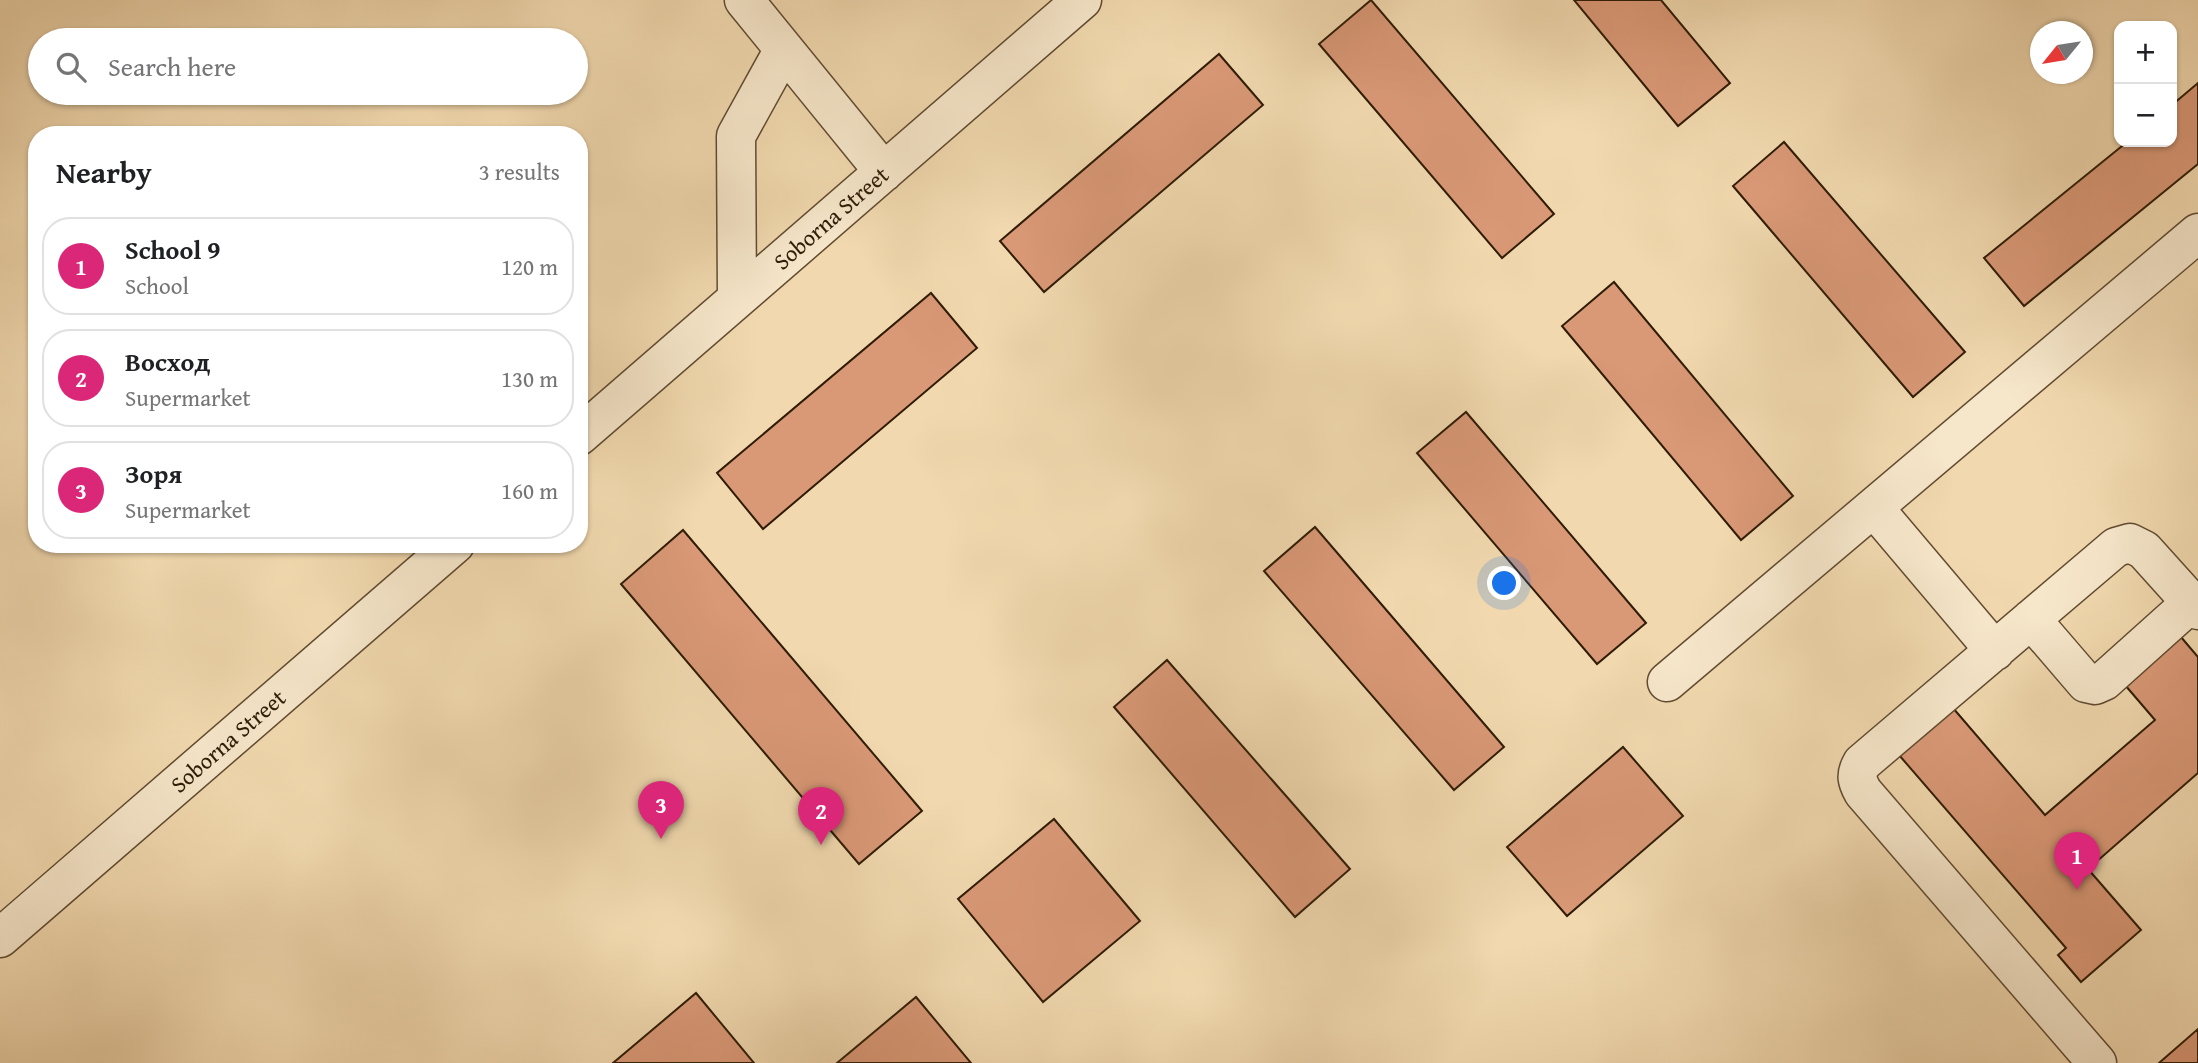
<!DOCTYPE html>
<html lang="en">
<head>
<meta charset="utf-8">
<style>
  :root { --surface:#fff; --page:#f2f2f2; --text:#202124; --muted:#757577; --line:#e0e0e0; --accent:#db2777 }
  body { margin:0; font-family:"Gentium Book Plus",serif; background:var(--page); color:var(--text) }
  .controls { position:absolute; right:21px; top:21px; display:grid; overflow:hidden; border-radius:14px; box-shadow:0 2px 5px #0004 }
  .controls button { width:63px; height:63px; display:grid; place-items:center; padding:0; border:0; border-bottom:2px solid var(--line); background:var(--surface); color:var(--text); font:35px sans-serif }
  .compass { position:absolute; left:2030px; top:21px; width:63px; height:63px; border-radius:50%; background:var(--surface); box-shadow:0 2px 5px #0004; rotate:240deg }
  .you { position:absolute; left:1505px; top:584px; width:24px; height:24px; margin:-18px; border:5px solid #fff; border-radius:50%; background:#1a73e8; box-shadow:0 0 0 10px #1a73e833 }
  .badge { display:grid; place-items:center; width:46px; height:46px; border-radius:50%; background:var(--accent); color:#fff; font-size:23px; font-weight:700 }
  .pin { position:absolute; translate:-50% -58px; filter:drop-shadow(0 2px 4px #0008) }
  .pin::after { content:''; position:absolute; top:37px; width:24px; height:21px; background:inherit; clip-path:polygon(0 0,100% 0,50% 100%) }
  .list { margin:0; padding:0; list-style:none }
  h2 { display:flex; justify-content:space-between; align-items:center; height:91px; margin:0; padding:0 28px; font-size:30px }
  h2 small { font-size:23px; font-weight:400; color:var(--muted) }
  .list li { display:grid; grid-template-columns:46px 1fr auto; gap:21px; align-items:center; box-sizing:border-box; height:98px; margin:0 14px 14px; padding:0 14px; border:2px solid var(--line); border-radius:28px }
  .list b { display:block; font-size:26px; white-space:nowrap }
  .list p { margin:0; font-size:23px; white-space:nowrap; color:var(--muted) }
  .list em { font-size:23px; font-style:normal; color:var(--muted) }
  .icon { flex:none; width:38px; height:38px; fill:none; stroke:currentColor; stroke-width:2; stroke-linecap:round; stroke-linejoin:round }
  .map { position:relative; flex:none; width:2198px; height:1063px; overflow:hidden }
  .search { position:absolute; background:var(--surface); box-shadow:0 2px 5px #0004; left:28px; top:28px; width:560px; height:77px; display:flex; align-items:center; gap:18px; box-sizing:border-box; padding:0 24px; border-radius:38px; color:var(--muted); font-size:26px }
  .panel { position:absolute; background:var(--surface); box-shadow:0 2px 5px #0004; left:28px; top:126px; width:560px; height:427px; border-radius:28px }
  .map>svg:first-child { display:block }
  .building { fill:#d99876; stroke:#2f1c07; stroke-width:2 }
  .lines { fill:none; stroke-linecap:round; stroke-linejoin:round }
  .minor-casing { stroke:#604b31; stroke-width:41 }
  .minor { stroke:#f6e6ca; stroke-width:38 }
  .labels { text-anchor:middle; stroke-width:5; stroke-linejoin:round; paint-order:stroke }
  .street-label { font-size:23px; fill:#2f1c07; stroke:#f6e6ca }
</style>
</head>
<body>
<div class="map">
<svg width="2198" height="1063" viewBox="0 0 2198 1063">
  <rect width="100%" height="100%" fill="#f1d8ae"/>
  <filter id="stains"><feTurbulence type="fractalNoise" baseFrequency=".00286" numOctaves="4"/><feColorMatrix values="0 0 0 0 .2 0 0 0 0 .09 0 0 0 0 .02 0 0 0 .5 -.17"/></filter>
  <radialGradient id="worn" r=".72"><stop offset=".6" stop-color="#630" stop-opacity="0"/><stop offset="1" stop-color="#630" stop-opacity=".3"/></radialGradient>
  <path class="building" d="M1371,0l183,214 -52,44 -183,-214z
    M1574,0h87l69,83 -52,43z
    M1219,54l44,51 -219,187 -44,-51z
    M2198,83v81l-174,142 -40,-48 143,-116h45v-37z
    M1784,142l181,210 -52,45 -180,-211z
    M1614,282l179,214 -52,44 -179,-214z
    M931,293l46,55 -214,181 -46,-56z
    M1466,412l180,211 -49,41 -180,-211z
    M1315,527l189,220 -50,43 -190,-219z
    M683,530l239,281 -63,53 -238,-280z
    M2181,637l17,20v116l-110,96 53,61 -60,52 -23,-27 8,-7 -167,-193 54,-47 92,107 110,-95 -30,-35z
    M1167,660l183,209 -55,48 -181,-210z
    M1623,747l60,69 -116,100 -60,-69z
    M1054,819l86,102 -97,81 -85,-103z
    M696,993l58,70h-141z
    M916,997l55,66h-134z
    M2198,1029v34h-39z"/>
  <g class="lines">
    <defs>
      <path id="minor" d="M744,0l140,172
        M737,299l-1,-163 48,-87
        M579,436l503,-436
        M1874,508l121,143
        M2031,619l55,64 9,2 9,-4 87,-78
        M1667,682l531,-449
        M0,938l455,-394
        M2097,1063l-234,-271c-6,-11 -8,-17 -1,-29l254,-216 14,-4 14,7 54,60"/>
    </defs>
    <use href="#minor" class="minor-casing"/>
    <use href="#minor" class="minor"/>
  </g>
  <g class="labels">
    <g class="street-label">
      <text transform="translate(831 218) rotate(-41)" y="8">Soborna Street</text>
      <text transform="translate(228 741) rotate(-41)" y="8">Soborna Street</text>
    </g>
  </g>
  <rect width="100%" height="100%" filter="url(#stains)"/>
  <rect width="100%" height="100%" fill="url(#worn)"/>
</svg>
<div class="controls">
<button>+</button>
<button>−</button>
</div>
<svg class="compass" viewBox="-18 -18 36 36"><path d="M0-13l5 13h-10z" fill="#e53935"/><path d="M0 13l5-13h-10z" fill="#757577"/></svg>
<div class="you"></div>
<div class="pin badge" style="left:2077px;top:890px">1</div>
<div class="pin badge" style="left:821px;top:845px">2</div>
<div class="pin badge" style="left:661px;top:839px">3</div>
<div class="search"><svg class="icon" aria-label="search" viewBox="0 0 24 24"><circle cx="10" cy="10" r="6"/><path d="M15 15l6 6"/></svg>Search here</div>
<section class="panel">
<h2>Nearby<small>3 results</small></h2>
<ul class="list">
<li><span class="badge">1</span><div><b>School 9</b><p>School</p></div><em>120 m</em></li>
<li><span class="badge">2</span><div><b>Восход</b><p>Supermarket</p></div><em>130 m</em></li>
<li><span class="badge">3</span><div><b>Зоря</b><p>Supermarket</p></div><em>160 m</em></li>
</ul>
</section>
</div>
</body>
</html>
